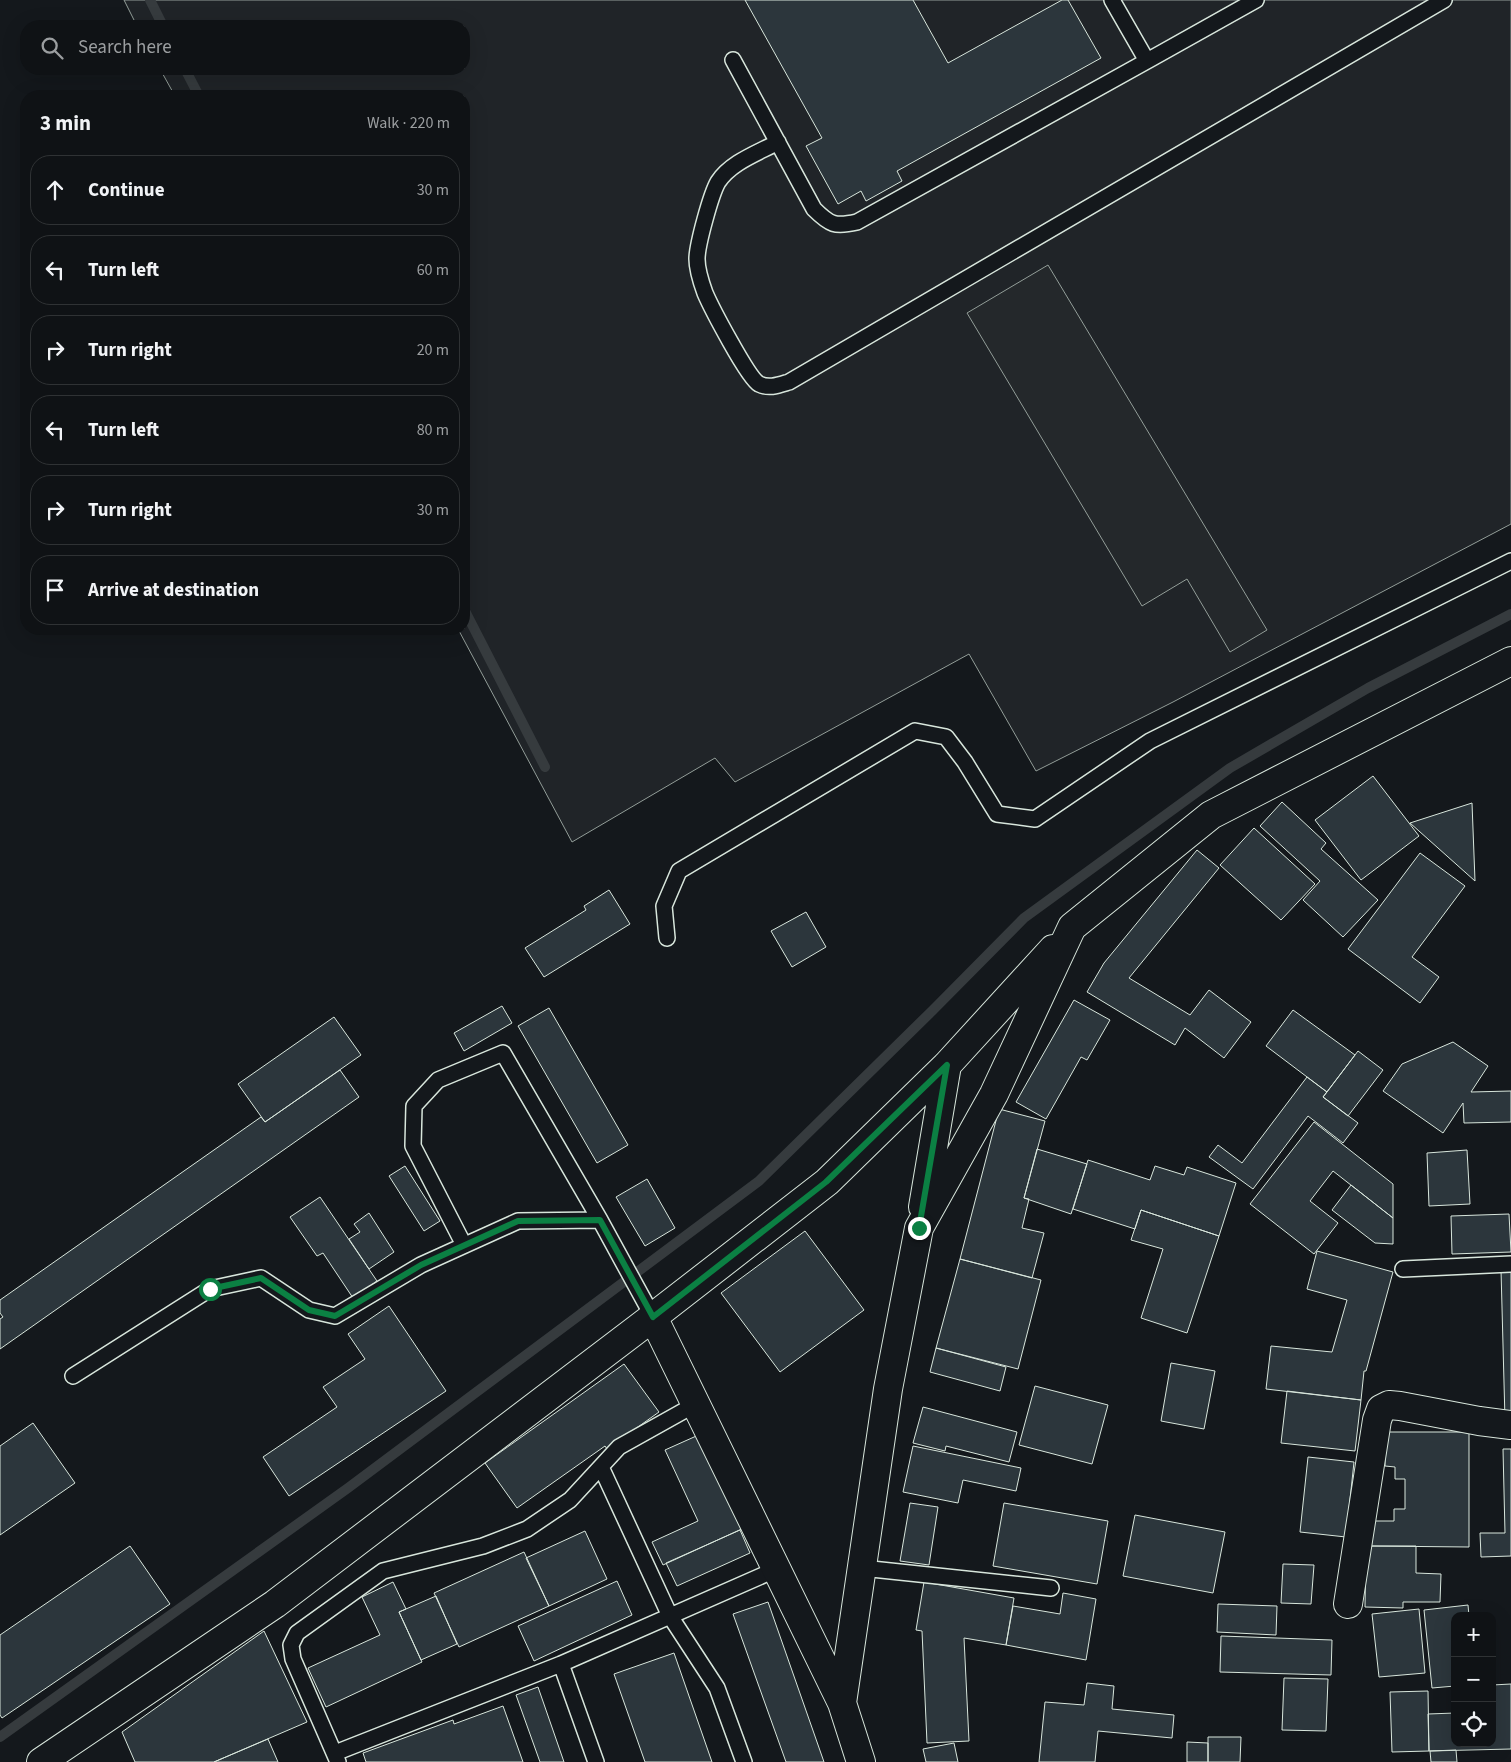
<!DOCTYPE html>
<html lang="en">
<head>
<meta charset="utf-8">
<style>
  :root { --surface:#0f1215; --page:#1d2022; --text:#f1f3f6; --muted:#9b9ea0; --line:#2f3234 }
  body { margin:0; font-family:"Source Sans 3",sans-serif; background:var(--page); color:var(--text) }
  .controls { position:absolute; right:15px; bottom:15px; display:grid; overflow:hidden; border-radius:10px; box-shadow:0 5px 20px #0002 }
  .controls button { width:45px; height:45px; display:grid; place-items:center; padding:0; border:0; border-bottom:1px solid var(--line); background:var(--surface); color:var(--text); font:25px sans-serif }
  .stop { position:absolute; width:15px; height:15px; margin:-11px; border:4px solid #0b8043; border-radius:50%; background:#fff }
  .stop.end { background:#0b8043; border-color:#fff; box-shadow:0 1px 5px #0008 }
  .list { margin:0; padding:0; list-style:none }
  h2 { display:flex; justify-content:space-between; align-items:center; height:65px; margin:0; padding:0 20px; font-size:21px }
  h2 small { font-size:16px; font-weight:400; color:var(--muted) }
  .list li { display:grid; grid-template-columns:32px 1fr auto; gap:15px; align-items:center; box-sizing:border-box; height:70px; margin:0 10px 10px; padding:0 10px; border:1px solid var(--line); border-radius:20px }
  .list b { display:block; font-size:19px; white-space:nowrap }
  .list em { font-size:16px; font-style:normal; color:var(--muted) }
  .icon { flex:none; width:28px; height:28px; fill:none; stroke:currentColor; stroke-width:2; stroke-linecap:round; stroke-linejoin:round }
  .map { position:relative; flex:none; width:1511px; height:1762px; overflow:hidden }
  .search { position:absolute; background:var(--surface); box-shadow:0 5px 20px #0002; left:20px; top:20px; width:450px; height:55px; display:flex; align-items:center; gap:12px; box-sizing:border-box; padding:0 18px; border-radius:20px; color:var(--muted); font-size:19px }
  .panel { position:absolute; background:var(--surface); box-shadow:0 5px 20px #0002; left:20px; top:90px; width:450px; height:545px; border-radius:20px }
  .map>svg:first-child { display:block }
  .green { fill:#202428; stroke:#939e99 }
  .parking { fill:#24282b; stroke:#939e99 }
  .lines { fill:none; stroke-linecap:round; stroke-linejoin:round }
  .stream { stroke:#363b3e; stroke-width:10 }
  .building { fill:#2c363c; stroke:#d8e6dc }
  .lane-casing { stroke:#d8e6dc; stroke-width:18 }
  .street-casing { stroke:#d8e6dc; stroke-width:30 }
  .lane { stroke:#14181c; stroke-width:15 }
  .street { stroke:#14181c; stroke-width:28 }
  .route { stroke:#0b8043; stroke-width:6 }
</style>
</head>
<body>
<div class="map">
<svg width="1511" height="1762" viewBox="0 0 1511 1762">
  <rect width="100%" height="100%" fill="#14181c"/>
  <path class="green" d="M124,0h1387v524l-338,178 -137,69 -67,-117 -234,128 -20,-24 -143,84 -114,-213h6v-533h-289l-15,-27h304v-43h-327z"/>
  <path class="parking" d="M1048,265l219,365 -37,22 -43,-73 -45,27 -175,-293z"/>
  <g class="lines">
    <path class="stream" d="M150,0l13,26
      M185,69l14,27
      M464,609l81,158
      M0,1737l348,-249 411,-307 174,-171 91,-92 206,-150 138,-80 143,-74"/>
  </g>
  <path class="building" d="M745,0h168l35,63 114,-63h6l33,58 -204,113 5,10 -36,20 -5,-10 -23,13 -32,-58 16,-8z
    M1373,776l46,60 -58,44 -46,-60z
    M1282,802l44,41 -5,6 57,51 -35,37 -40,-37 17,-19 -60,-55z
    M1472,803l3,78 -65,-58z
    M1254,828l61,56 -34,36 -61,-55z
    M1197,850l22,18 -90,110 61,37 19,-25 42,32 -27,36 -39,-30 -10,17 -88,-53 17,-29z
    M1420,853l45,33 -53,71 27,20 -19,26 -72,-54z
    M609,890l21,34 -86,53 -19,-29 61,-38 -2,-4z
    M806,912l20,35 -34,20 -21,-36z
    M1074,1000l36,20 -23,40 -6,-3 -35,62 -30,-17z
    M502,1006l10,17 -48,28 -10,-18z
    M549,1008l79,137 -31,18 -79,-137z
    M1293,1010l62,45 -28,37 -61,-46z
    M334,1017l27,38 -96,67 -27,-38z
    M1453,1042l35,24 -17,26 40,-1v31l-47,1 -1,-20 -20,30 -60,-42 19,-27z
    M1358,1051l25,19 -35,46 -25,-19z
    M340,1070l19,27 -359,252v-30l3,-2 -3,-4v-13l261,-183 4,5z
    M1307,1077l20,15 -4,5 35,26 -15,20 -35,-27 -55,73 -44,-32 9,-12 24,18z
    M999,1109l46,12 -21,77 5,1 -7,29 22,5 -12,45 -72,-19z
    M1314,1122l79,62v34l-60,-47 -23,30 28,22 -24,31 -64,-50z
    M1037,1149l50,15 -16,50 -47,-16z
    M1467,1150l3,54 -41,2 -2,-53z
    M1088,1160l62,20 5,-14 29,9 3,-8 49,16 -17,53 -78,-26 -6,19 -62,-20z
    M405,1166l35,55 -16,10 -35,-55z
    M647,1179l28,49 -30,18 -29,-49z
    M1351,1185l42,33v26l-18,-1 -43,-33z
    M320,1197l57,84 -24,17 -30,-45 -6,3 -27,-39z
    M1141,1210l78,26 -32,97 -46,-15 22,-69 -32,-9z
    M369,1213l25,39 -25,17 -20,-30 11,-7 -6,-8z
    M1509,1214l2,38 -59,2 -1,-38z
    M805,1231l59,79 -84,62 -59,-79z
    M1317,1251l76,21 -27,99h-2l-3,29 -95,-11 5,-43 61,6 15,-52 -40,-11z
    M960,1259l81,21 -23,89 -82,-21z
    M1501,1270h10v149l-6,1z
    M389,1306l57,85 -157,105 -26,-39 74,-50 -14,-20 42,-28 -17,-25z
    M936,1348l70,19 -6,24 -70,-19z
    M1171,1363l44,8 -11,58 -43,-8z
    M624,1364l35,48 -52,37 -2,-3 -88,62 -32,-45z
    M1035,1386l73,19 -16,59 -73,-19z
    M1287,1391l74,9 -6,51 -74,-8z
    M923,1407l94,25 -8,30 -63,-16 -1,5 -32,-8z
    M33,1423l42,60 -75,52v-89z
    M1385,1432h84v115l-100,-1 1,-25h24v-12h11v-30h-10v-12l-10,-1z
    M703,1433l43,94 -83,38 -11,-23 46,-21 -33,-71z
    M913,1446l108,22 -5,23 -53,-11 -5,23 -55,-11z
    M1503,1449h8v107l-30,1 -1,-24h25z
    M1308,1457l46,5 -8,75 -46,-5z
    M910,1503l28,4 -9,58 -29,-4z
    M1004,1503l104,18 -11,63 -104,-18z
    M1135,1515l90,17 -12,61 -90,-17z
    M740,1530l10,23 -73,33 -11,-23z
    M585,1531l22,48 -58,27 -23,-48z
    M130,1546l40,58 -168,114 -2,-3v-80z
    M1366,1546h50v27l25,1 -1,28h-37v6l-38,-1z
    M524,1552l25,54 -90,41 -25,-54z
    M1283,1564l31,1 -3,39 -30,-1z
    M617,1581l15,34 -98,46 -16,-35z
    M393,1582l13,27 -7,3 23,50 -96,45 -18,-39 72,-33 -18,-38z
    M924,1582l90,16 -8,47 -42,-7 5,103 -42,2 -5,-112 -6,-1z
    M1063,1593l33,6 -10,61 -80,-15 7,-39 47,8z
    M436,1596l21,48 -36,16 -22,-48z
    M768,1602l56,160h-38l-53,-148z
    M1218,1604l59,2 -1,29 -59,-3z
    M1468,1605l1,11h-14v70l-23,2 -8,-78z
    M1419,1609l6,64 -46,4 -7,-63z
    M264,1631l43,91 -93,40h-79l-13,-30z
    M1221,1636l111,4 -1,35 -111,-3z
    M674,1653l38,109h-67l-31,-88z
    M1284,1678l44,1 -2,52 -44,-1z
    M1087,1683l27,3 -2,23 62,6 -2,23 -74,-7 -3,31h-56l6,-60 39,3z
    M1511,1684v65l-82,2 -1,-37 27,-1v30h37v-58z
    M538,1687l26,75h-24l-24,-67z
    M1428,1691l1,60 -37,1 -2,-60z
    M503,1706l20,56h-157l-3,-9 90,-33 1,4z
    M1208,1737h33l-1,25h-32z
    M268,1739l10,23h-64z
    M1187,1742l21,1v19h-21z
    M954,1743l4,19h-32l-3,-13z
    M1456,1750l1,12h-26l-1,-11z"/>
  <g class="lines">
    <defs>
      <path id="lane" d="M1112,0l35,61 109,-61
        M733,60l81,149c16,16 21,18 43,13l290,-161
        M778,142c-20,11 -47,20 -60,40 -7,12 -21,63 -21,77 0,11 4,23 8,34 6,14 43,85 54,91 10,5 20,1 30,-2l655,-382
        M667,938l-3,-32 15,-35 236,-140 31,6 19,25 32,52 38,5 115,-78 361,-180
        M464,1245l-51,-99 1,-40 24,-26 65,-27 97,167 53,97
        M1403,1269l108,-5
        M73,1376l137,-87 51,-11 48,32 26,6 86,-51 97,-44 82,-1
        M601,1467l69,149 47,72 27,74
        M862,1568l189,20
        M335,1753l226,-89
        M338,1762l-45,-103 -2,-14 6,-12 86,-62 100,-25 44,-17 43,-29 49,-53 77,-43
        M596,1762l-35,-98 216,-95"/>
      <path id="street" d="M923,1207l24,-142
        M653,1317l189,386 19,59
        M1348,1604l29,-184 4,-11 8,-4 11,1 79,15 32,4
        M842,1703l46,-314 31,-161 75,-134 78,-167 139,-112 300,-154
        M41,1762l234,-158 378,-287 174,-135 120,-117 106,-116"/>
    </defs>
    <use href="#lane" class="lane-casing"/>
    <use href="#street" class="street-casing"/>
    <use href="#lane" class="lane"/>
    <use href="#street" class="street"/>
  </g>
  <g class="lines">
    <path class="route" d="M210,1289l51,-11 48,32 26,6 86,-51 97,-44 82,-1 53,97 173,-135 121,-117 -28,163"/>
  </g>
</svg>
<div class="controls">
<button>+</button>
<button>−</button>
<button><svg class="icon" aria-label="locate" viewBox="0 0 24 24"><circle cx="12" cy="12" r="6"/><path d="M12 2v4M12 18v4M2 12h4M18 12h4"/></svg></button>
</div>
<div class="stop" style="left:210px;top:1289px"></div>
<div class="stop end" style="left:919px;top:1228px"></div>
<div class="search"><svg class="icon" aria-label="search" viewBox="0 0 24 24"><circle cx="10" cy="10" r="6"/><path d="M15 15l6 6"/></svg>Search here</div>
<section class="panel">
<h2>3 min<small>Walk · 220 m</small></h2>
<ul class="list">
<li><svg class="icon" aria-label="ahead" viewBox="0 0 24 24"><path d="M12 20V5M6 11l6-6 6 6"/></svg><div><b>Continue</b></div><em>30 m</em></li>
<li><svg class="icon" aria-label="left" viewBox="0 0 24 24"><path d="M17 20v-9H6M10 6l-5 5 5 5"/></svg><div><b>Turn left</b></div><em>60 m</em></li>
<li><svg class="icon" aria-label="right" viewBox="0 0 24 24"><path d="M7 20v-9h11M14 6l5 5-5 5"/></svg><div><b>Turn right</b></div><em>20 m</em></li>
<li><svg class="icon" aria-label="left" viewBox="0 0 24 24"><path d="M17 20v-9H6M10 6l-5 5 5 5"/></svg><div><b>Turn left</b></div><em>80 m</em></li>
<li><svg class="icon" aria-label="right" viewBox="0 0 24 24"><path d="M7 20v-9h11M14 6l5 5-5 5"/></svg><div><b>Turn right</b></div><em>30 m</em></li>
<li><svg class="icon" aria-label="arrive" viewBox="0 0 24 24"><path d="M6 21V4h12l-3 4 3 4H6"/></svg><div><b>Arrive at destination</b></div></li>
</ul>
</section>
</div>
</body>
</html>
